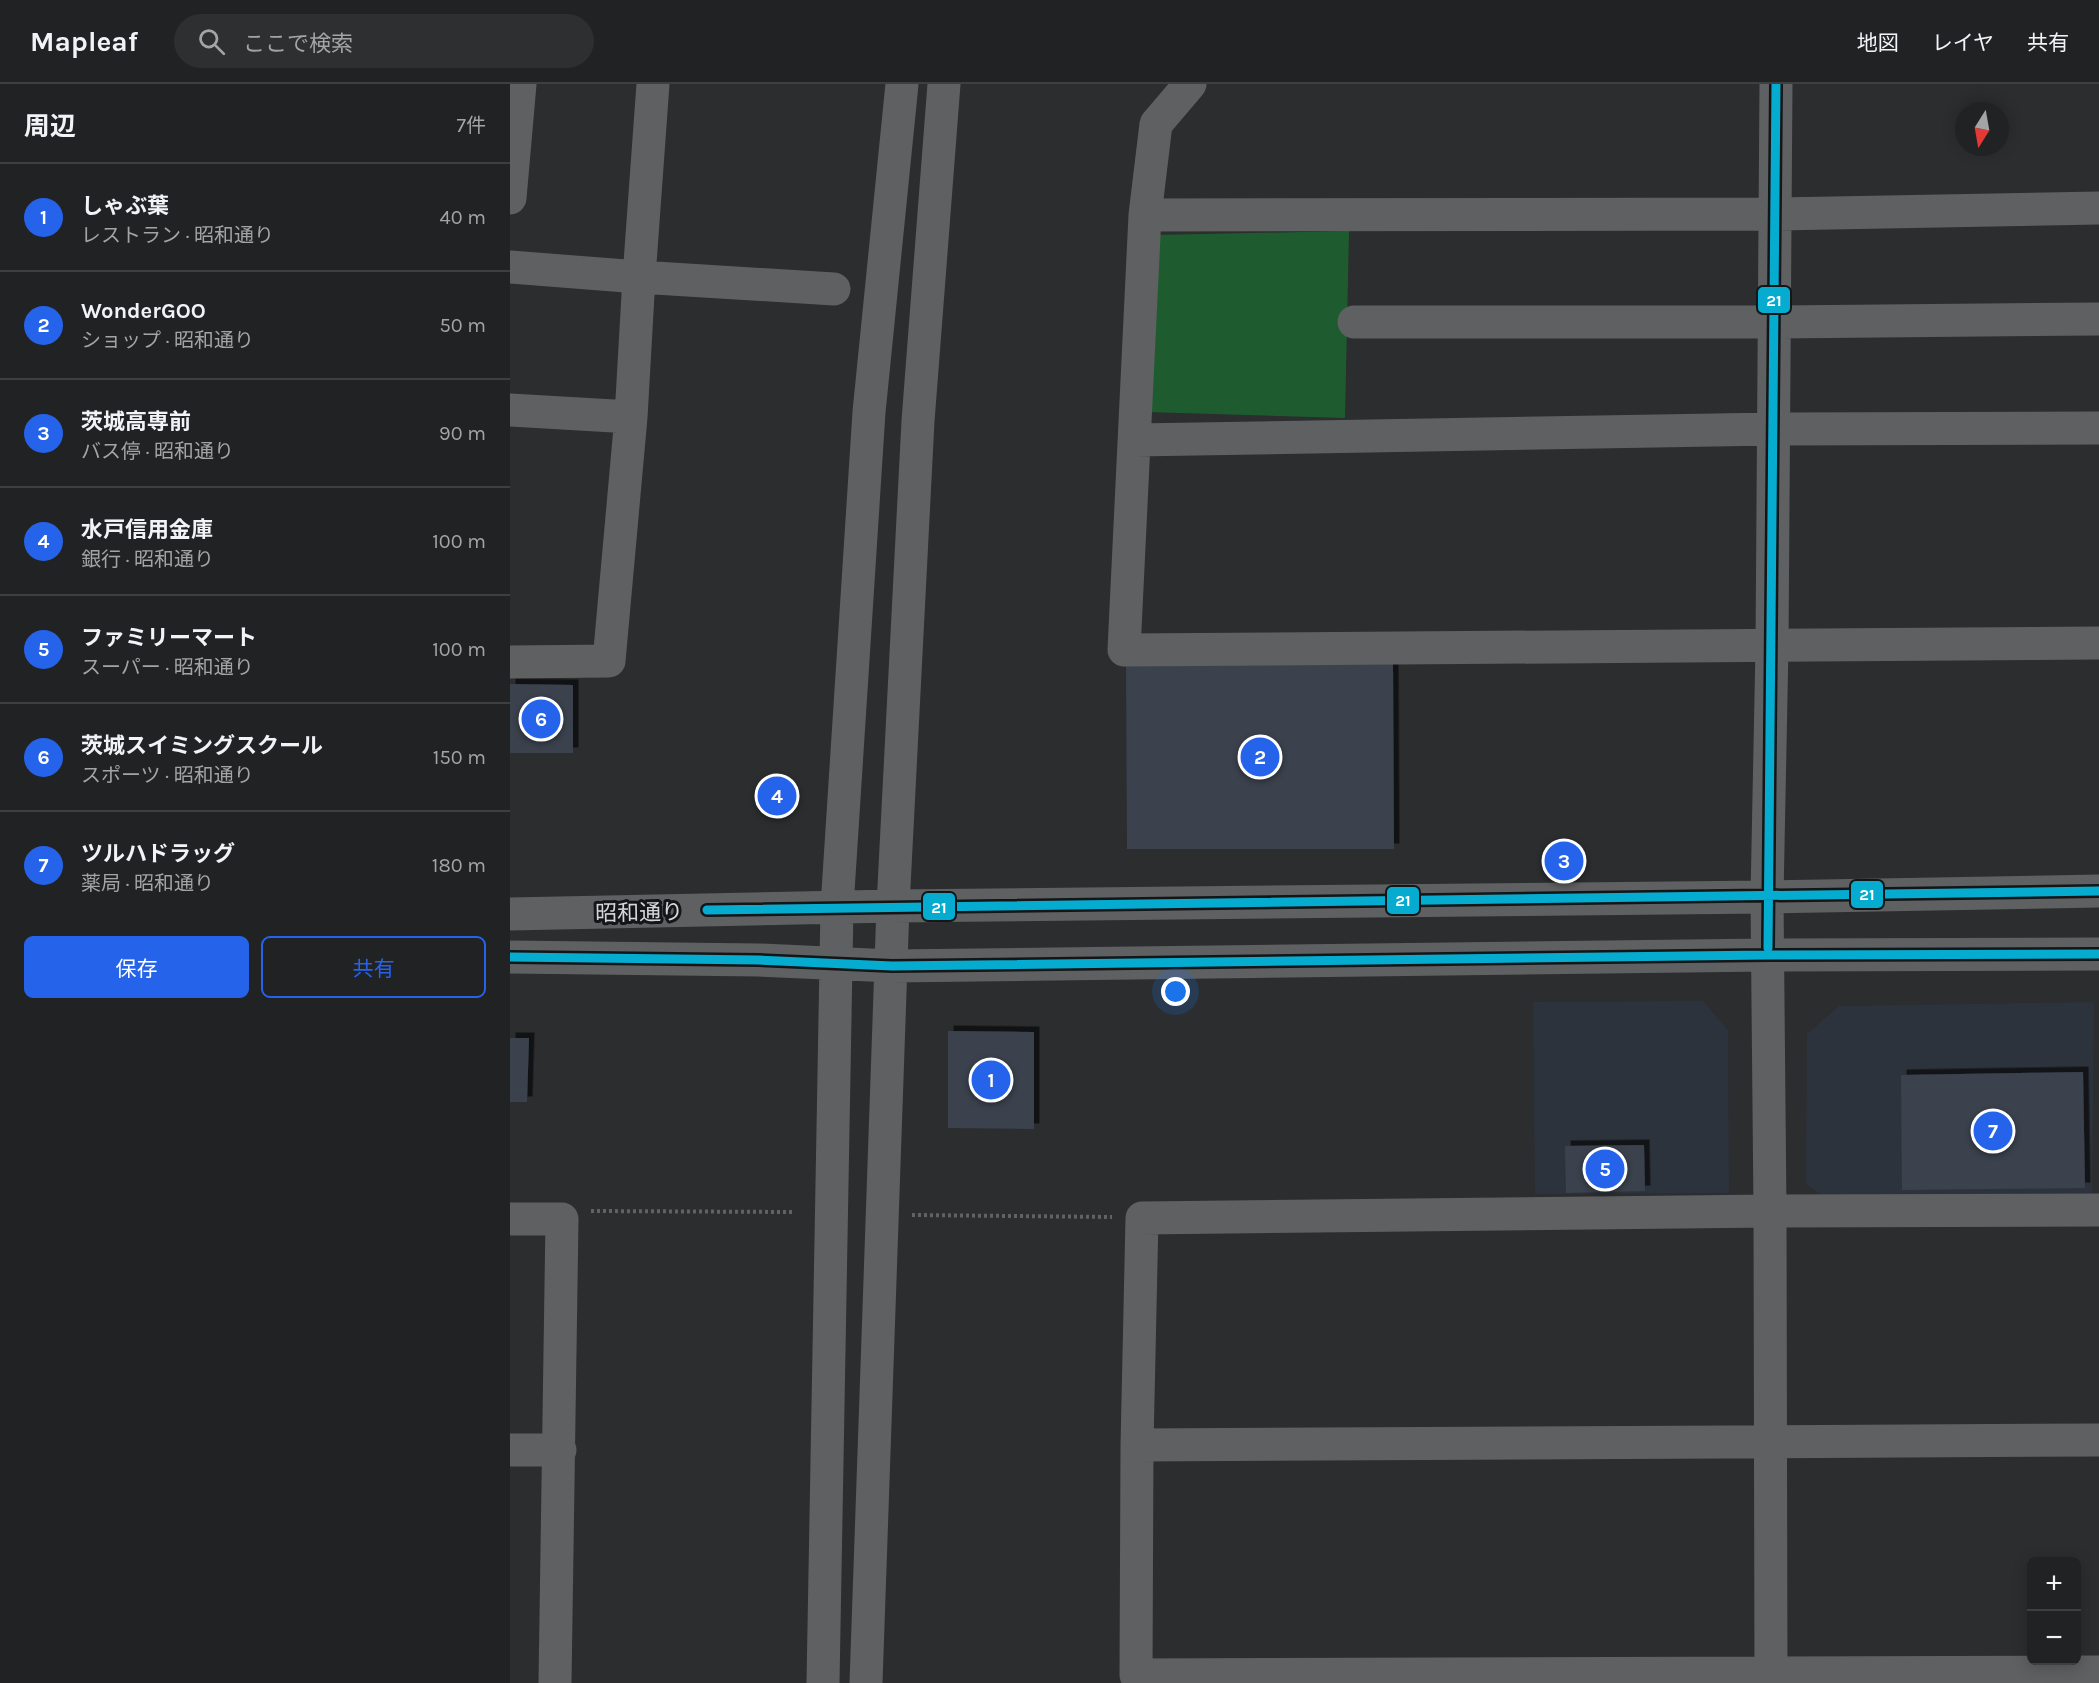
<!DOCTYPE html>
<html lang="ja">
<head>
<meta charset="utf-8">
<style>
  :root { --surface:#202223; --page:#2d2f30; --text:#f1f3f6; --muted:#a2a4a6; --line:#3d3f41; --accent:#2563eb }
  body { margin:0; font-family:Karla,"Noto Sans JP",sans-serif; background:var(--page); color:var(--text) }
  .controls { position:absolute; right:18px; bottom:18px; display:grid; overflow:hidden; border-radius:9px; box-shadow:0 3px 15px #0003 }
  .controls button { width:54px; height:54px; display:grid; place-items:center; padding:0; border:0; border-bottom:2px solid var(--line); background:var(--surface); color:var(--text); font:30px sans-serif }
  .compass { position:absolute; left:1445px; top:18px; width:54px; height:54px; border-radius:50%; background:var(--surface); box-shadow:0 3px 15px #0003; rotate:191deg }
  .you { position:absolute; left:666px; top:908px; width:21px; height:21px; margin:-15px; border:4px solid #fff; border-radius:50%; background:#1a73e8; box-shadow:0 0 0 9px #1a73e833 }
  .badge { display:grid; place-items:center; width:39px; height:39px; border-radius:50%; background:var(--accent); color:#fff; font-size:20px; font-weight:700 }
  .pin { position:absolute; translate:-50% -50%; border:3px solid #fff; box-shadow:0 2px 6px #0006 }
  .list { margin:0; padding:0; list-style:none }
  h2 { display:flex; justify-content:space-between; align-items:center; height:78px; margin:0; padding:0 24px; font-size:26px }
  h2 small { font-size:20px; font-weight:400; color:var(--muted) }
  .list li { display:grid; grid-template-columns:39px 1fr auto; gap:18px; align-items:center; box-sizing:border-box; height:108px; padding:0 24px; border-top:2px solid var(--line) }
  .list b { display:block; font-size:22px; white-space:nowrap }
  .list p { margin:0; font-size:20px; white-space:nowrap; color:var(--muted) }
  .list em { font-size:20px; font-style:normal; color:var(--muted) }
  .actions { display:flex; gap:12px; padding:18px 24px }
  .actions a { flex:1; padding:14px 0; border:2px solid var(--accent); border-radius:9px; text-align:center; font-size:21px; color:var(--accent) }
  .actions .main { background:var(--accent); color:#fff }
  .icon { flex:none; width:33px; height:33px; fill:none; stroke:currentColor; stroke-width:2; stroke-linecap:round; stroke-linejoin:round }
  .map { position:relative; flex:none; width:1589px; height:1599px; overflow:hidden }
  header { display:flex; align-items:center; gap:36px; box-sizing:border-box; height:84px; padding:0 30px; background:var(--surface); border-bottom:2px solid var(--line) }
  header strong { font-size:28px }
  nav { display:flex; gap:33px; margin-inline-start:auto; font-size:21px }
  .search { width:420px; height:54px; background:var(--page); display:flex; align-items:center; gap:15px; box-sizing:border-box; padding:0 21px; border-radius:33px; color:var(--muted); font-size:22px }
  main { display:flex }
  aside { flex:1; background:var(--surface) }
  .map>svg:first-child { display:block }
  .built { fill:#2d333c }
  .green { fill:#1e5c30 }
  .building { fill:#3a424e; filter:url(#shadow) }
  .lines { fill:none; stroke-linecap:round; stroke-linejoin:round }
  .path { stroke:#616263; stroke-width:4; stroke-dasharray:3 3; stroke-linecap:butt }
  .minor { stroke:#5f6062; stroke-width:33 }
  .bus-1-casing { stroke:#131517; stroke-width:14 }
  .bus-1 { stroke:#06acd0; stroke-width:9 }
  .labels { text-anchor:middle; stroke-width:6; stroke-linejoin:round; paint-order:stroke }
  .street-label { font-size:22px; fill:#d5d7da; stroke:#131517 }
  .line-badge { stroke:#131517; stroke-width:2 }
  .badge-label { font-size:16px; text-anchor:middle; font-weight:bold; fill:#fff }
</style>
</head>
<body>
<header>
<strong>Mapleaf</strong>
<div class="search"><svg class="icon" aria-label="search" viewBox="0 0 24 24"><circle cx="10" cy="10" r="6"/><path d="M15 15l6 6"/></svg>ここで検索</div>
<nav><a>地図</a><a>レイヤ</a><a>共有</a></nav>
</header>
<main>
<aside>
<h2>周辺<small>7件</small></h2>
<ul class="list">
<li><span class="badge">1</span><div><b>しゃぶ葉</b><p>レストラン · 昭和通り</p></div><em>40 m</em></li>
<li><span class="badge">2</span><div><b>WonderGOO</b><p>ショップ · 昭和通り</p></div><em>50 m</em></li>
<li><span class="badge">3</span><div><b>茨城高専前</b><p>バス停 · 昭和通り</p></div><em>90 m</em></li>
<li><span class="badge">4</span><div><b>水戸信用金庫</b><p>銀行 · 昭和通り</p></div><em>100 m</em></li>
<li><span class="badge">5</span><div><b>ファミリーマート</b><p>スーパー · 昭和通り</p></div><em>100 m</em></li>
<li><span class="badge">6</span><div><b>茨城スイミングスクール</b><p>スポーツ · 昭和通り</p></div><em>150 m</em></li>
<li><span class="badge">7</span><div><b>ツルハドラッグ</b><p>薬局 · 昭和通り</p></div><em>180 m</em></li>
</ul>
<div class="actions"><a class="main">保存</a><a>共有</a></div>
</aside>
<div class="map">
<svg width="1589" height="1599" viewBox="0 0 1589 1599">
  <defs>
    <filter id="shadow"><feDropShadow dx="5.5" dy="-5.5" stdDeviation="0" flood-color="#0009"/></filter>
  </defs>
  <rect width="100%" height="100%" fill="#2b2d2f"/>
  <path class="built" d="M1193,917l25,29 1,163 -194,1 -2,-192z
    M1584,918l-2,195 -264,3 -22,-16 1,-150 32,-28z"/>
  <path class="green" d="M839,147l-4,187 -197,-6 7,-177z"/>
  <path class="building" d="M883,580l1,185h-267l-1,-184z
    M0,600l63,1v68h-63z
    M438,947l86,1v97l-86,-1z
    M0,954h19l-2,64h-17z
    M1573,988l2,116 -183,2 -1,-115z
    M1134,1061l1,46 -79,2 -1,-47z"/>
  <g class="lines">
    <path class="path" d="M81,1127l201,1
      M402,1131l200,2"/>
    <path class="minor" d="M680,0l-34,40 -11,91 -21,435 975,-7
      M0,114l10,-114
      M635,131l630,-1 324,-6
      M0,183l129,10 195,12
      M844,238h420l325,-3
      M0,326l121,7
      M625,356l638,-11 326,-1
      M0,578l99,-1 22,-244 8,-140 14,-193
      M0,830l383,-8 874,-9 332,-6
      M0,873l249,3 133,6 876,-11 331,-1
      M1589,1126l-329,1 -628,7 -5,227 -1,230 963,-3
      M0,1135h52l-7,464
      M627,1361l962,-5
      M0,1366h50
      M313,1599l14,-776 32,-495 33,-328
      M356,1599l27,-777 25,-485 26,-337
      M1261,1599l-1,-472 -3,-314 5,-251 4,-562"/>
    <defs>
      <path id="bus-1" d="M197,826l1392,-19
        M1258,864l8,-864
        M0,873l249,3 133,6 876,-11 331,-1"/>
    </defs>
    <use href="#bus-1" class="bus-1-casing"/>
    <use href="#bus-1" class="bus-1"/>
  </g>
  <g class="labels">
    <g class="street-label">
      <text transform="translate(129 828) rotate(-1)" y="8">昭和通り</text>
    </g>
  </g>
  <g class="line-badge">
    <rect x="1247" y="202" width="34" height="28" rx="6" fill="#06acd0"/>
    <rect x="1340" y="796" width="34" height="29" rx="6" fill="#06acd0"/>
    <rect x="876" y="802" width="34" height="29" rx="6" fill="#06acd0"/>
    <rect x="412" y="808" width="34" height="29" rx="6" fill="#06acd0"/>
  </g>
  <g class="badge-label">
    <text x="1264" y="222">21</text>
    <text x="1357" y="816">21</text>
    <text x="893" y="822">21</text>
    <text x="429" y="829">21</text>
  </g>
</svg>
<div class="controls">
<button>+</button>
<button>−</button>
</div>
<svg class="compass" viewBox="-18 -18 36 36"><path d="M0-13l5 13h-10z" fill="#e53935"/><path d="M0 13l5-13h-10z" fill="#a2a4a6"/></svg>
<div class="you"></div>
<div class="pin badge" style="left:481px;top:996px">1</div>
<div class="pin badge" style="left:750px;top:673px">2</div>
<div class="pin badge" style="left:1054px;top:777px">3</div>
<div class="pin badge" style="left:267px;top:712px">4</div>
<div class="pin badge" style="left:1095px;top:1085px">5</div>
<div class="pin badge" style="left:31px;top:635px">6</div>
<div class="pin badge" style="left:1483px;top:1047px">7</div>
</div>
</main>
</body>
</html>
